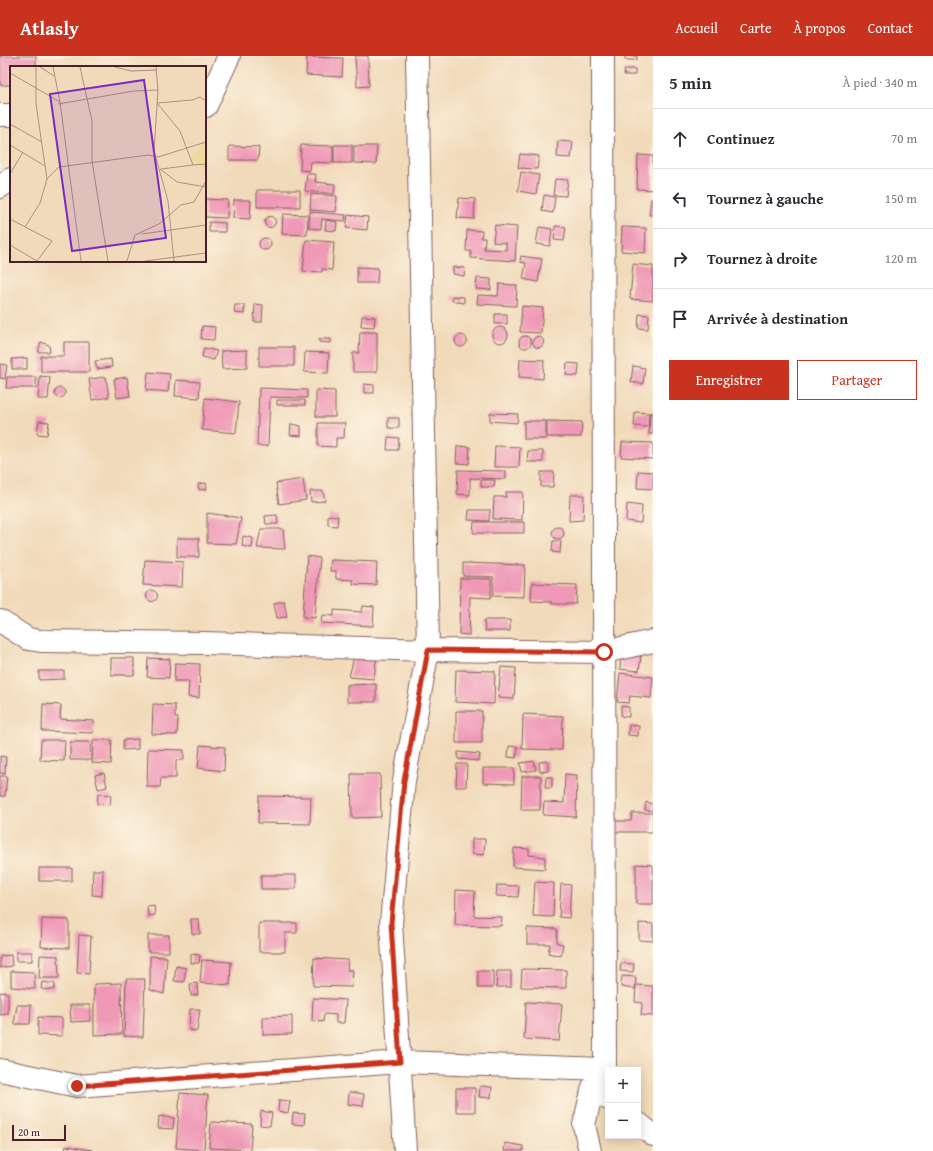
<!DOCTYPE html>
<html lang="fr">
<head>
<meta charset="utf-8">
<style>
  :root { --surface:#fff; --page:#f2f2f3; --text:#2b2b33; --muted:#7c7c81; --line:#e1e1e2; --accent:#c8321e }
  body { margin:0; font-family:"Gentium Book Plus",serif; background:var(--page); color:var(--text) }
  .controls { position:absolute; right:12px; bottom:12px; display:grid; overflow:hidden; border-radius:0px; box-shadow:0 2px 10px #0003 }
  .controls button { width:36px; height:36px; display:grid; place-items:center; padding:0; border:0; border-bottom:1px solid var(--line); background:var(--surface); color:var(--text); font:20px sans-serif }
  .scale { position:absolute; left:12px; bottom:10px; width:54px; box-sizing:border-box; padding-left:4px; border:2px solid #4a1f2b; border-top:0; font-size:11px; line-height:14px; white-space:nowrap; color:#4a1f2b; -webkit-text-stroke:3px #fcf5e5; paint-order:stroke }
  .stop { position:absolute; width:12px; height:12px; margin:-9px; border:3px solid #c8321e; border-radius:50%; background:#fff }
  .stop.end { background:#c8321e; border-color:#fff; box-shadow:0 1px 4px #0008 }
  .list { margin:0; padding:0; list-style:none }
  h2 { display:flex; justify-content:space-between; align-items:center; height:52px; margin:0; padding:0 16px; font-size:17px }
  h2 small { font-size:13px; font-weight:400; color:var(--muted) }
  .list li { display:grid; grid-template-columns:26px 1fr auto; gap:12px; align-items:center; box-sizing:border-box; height:60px; padding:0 16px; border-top:1px solid var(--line) }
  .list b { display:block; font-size:15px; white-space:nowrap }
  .list em { font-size:13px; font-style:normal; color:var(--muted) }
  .actions { display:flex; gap:8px; padding:12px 16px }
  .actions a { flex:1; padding:9px 0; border:1px solid var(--accent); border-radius:0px; text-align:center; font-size:14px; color:var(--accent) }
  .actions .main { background:var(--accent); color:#fff }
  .icon { flex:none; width:22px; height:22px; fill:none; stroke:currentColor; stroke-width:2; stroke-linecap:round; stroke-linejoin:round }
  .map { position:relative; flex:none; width:653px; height:1095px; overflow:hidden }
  header { display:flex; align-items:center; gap:24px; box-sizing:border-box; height:56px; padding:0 20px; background:var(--accent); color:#fff }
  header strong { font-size:19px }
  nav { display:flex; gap:22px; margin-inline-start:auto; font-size:14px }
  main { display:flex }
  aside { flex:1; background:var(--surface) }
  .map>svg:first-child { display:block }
  .building { fill:#ef99b7 }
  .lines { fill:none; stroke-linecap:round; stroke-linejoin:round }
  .minor-casing { stroke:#84605d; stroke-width:24 }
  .minor { stroke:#fff; stroke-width:22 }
  .route { stroke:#c8321e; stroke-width:5 }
  .inset-road { fill:none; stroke:#ae8f81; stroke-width:1 }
  .view { fill:#7b2cbf; fill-opacity:0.15; stroke:#7b2cbf; stroke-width:2 }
  .inset-edge { fill:none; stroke:#4a1f2b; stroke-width:2 }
</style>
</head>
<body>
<header>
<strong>Atlasly</strong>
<nav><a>Accueil</a><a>Carte</a><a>À propos</a><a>Contact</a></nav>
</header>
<main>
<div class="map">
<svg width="653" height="1095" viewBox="0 0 653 1095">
  <rect width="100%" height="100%" fill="#fcf5e5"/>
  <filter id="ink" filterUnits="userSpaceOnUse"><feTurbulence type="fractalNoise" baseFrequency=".025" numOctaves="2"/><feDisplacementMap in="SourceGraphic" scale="8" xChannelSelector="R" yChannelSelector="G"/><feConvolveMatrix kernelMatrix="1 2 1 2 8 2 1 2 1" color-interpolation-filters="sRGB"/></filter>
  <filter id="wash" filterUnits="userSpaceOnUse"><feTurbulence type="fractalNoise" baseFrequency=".012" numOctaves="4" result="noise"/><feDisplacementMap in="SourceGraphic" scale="16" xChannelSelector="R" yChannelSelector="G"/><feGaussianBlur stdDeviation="0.9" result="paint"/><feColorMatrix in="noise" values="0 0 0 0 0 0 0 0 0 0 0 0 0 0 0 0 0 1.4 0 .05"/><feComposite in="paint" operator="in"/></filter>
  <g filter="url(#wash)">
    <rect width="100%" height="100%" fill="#f1daba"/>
    <g id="blocks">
      <path class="building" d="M0,0h36v11h-25v18h-11z
        M355,0h13l1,30 -12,1z
        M625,0h12v4h-12z
        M307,1l36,1 -1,19 -36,-2z
        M625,13h10v6h-11z
        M558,85l15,1 -2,16 -14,-1z
        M301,89l32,1v17l-22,-1 -1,9 -10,-1z
        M334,89h18v18h-18z
        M229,90l30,1 -1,13h-29z
        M354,90h23l-1,18 -22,-1z
        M520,98l19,2 -2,13 -19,-1z
        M638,99l15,1v34l-16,-1z
        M521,116l18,3 -3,19 -18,-3z
        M307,118h9l-1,8 20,2 -1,10 -29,-3z
        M555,123l13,1 -2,16 -13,-1z
        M257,134h43v17h-43z
        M311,138l26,2 -1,16 -26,-2z
        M544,139l11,2 -2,16 -11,-2z
        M459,142l16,1 -1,20 -17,-1z
        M205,143l23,1 -1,18 -22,-1z
        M651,143h2v16h-4z
        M234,144h17l-1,19 -17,-1z
        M310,156l36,3 -1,6 -23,-2 -1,10 -12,-1z
        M283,158l25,1 -1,20 -25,-1z
        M348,159l20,2 -1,13 -21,-2z
        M264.5 166a5.5 5.5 0 1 1 11 0a5.5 5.5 0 1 1-11 0Z
        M326,164l11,2 -1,9 -11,-1z
        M209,166l16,1v9h-16z
        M495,169l22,2 -2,34 -44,-3v-7h-5l1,-21 15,1 -1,7h4l-1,11 22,1v-7l-13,-1z
        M555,170l11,1 -2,14 -10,-1z
        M539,171l13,2 -2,17 -14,-2z
        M622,171l24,1 -1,25 -24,-2z
        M259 188a6 6 0 1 1 12 0a6 6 0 1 1-12 0Z
        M306,184l28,2 -2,28 -10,-1v3l-19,-1z
        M521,200l21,3 -4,23 -15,-3 3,-16 -6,-1z
        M633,208l20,2v35l-23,-2z
        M357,211l21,1 -1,15h-20z
        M453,211l12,1 -1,8 -11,-2z
        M477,222l14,1v11l-15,-1z
        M499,228l18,1 -1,21 -39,-2 1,-9 20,1z
        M452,240l12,1v6l-12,-2z
        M255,248l8,1 -1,17h-8z
        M235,249h10l-1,9 -10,-1z
        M522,250l21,2 -2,25 -21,-1z
        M495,258h12v10h-12z
        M639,258l10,1 -1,14 -10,-1z
        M362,260l13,1 -1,10 -13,-1z
        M202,270l13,1 -1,13 -13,-1z
        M492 279a8 8 0 1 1 16 0a8 8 0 1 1-16 0Z
        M360,276h17v40h-24v-19h6z
        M455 285a6 6 0 1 1 12 0a6 6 0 1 1-12 0Z
        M519 286a6 6 0 1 1 12 0a6 6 0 1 1-12 0Z
        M532.5 286a5.5 5.5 0 1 1 11 0a5.5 5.5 0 1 1-11 0Z
        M319,283h12v4l-12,-1z
        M41,286l8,3 1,7h-12z
        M64,286h25v30h-48v-16h23z
        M259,291h35v19h-35z
        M204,292l13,3 -3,9 -12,-3z
        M247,294v18l-25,1 -1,-18z
        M305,296l24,1 -1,20 -24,-1z
        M27,302v11h-15v-10z
        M111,303l1,8 -15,2 -2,-8z
        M520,303l24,1 -1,19 -24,-2z
        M567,307l12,1 -1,12 -12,-1z
        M0,308l7,1 -2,14 -5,-1z
        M633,310l12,2 -2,16 -12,-2z
        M148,316l22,2 -2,18 -22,-2z
        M40,320l10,1 -2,22h-10z
        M7,321h29v11h-30z
        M106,321l3,20 -17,3 -3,-21z
        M127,321l3,19 -13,2 -3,-19z
        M176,324l24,2 -1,16 -24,-2z
        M364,328l10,1v8h-10z
        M259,332l48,2v8l-37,-1 -2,49h-11z
        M55 337a5 5 0 1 1 10 0a5 5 0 1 1-10 0Z
        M316,334l19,1v26h-19z
        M205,342l34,4 -3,31 -34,-3z
        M277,344h28v5h-28z
        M635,356l14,1 -1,14 -14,-1z
        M650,356l3,1v21h-4z
        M490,357l28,1 -1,9 -27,-2z
        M388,362h11v10h-11z
        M39,365l10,1 -2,13 -10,-1z
        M524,365h22v18h-22z
        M547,365l35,1 -1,15h-34z
        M318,367h27l-1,15h-8v9l-18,-1z
        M291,368l10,2v10l-11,-1z
        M388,381l11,1 -1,12h-11z
        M622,386l31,1v16l-32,-2z
        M457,390l13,1 -1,17 -13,-1z
        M495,390l25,1 -1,20h-25z
        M528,395h15v11h-16z
        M458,414l48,1v8l-36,-1v17l-13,-1z
        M638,415l15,1v17l-16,-1z
        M541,416h13l-1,15h-12z
        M303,423l3,21 -27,4 -3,-21z
        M481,424h14l-1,7h-13z
        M206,427l1,6 -8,1 -1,-6z
        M310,435h13l2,10 -14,1z
        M506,436h17l-1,28 -29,-1 1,-22h12z
        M570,439h14l-1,25 -14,1z
        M627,448l15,2 -1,17 -15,-2z
        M469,454h21l-1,11 -21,-1z
        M207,457l34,5 -5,26 -29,-1z
        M277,459l1,9h-12l-1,-8z
        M328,459l10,1 -1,10 -9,-1z
        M474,466h50v11h-51z
        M552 477a6 6 0 1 1 12 0a6 6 0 1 1-12 0Z
        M261,473h22l2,20 -28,-1z
        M243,480l10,2 -1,10 -10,-2z
        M177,482h22v19h-22z
        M553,485h8l-1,12 -8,-1z
        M307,500l13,2 -5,60 -12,-1z
        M145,504l38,2 -1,25 -39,-2z
        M331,504l46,2 -1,23 -23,-1v-4l-17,-1v-8h-6z
        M463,507l62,2 -1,32 -31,-1v-19l-30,-1z
        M460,522l31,1v19l-21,-1 -1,38 -10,-1z
        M532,527l45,2 -1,19h-24v-2l-21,-1z
        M146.5 540a5.5 5.5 0 1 1 11 0a5.5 5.5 0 1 1-11 0Z
        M284,545l3,16 -10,1 -3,-15z
        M363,550l11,1 -1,19 -52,-3 1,-8 12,1v-6l28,2z
        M484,564h26v11h-25z
        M355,597l22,1 -3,25 -25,-2z
        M621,598l20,2 -2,15 -19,-2z
        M111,602h23v17h-23z
        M148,602l22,1 -1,19 -22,-1z
        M175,607l25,1 -1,34 -11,-1 1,-16h-15z
        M501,611l15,1 -2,31 -16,-1z
        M456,614l39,1 -1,33 -39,-2z
        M39,615h25v8l-25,1z
        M620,617l33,4 -2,21 -21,-2 -1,7 -12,-1z
        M376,628v18h-29v-17z
        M43,648l18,1 -1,14 34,2 -1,12 -51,-2z
        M153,648l22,1v13h3l-1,17 -25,-1z
        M621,650l8,1v10l-8,-1z
        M456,655h26v32h-26z
        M523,658l40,2 -1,34 -40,-1z
        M629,669l10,1 -1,10 -10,-1z
        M138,683v10l-15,1v-10z
        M41,684h24l-1,21 -24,-1z
        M93,684h19l-1,24 -19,-1z
        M70,686h20l1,18h-21z
        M200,689l25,2 -1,24 -26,-3z
        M509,690l9,1 -2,11 -8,-1z
        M148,693l36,1v10h-8v18h-15l-1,9h-13z
        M458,696l22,2 -1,7 -21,-2z
        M0,700l6,1 -1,17 -5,-1z
        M534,705l2,9 -14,2 -2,-9z
        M548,705v10l-8,1 -1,-10z
        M457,708h10l-1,23h-10z
        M483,712h31v16l-31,-1z
        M104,717l3,14 -9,2 -3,-14z
        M351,718h29l1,43 -29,1z
        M565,718l12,1 -1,42 -33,-2 1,-13 20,1z
        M0,720h7l-2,20h-5z
        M522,720h19l-1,34h-19z
        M546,721h6v11h-7z
        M98,738l13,1 -1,10 -13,-1z
        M259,740l52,1 -1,27 -52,-1z
        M646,746l7,2v7l-8,-1z
        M632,757h21v19h-38v-11h16z
        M472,783h13l-1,16 -12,-1z
        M514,792l15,1v6l16,2v12l-32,-2z
        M636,808l17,1v39h-17z
        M39,812h33v13h-33z
        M93,814h10l-1,26 -10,-1z
        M261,819h35v14h-35z
        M535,826l19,1 -1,34 -20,-1z
        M561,828l10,1 -2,33 -10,-1z
        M497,829l22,1 -1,11 -22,-1z
        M456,834l19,1 -1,25 28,1 -1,9 -46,-1z
        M154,849l1,10 -7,1 -1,-10z
        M42,863l27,1v28l-28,-1z
        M191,863h8l1,15h-8z
        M259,867h38v10h-12v19h-26z
        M639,867l14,1v17l-14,-1z
        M527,872l30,1v14l6,1 -2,12 -13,-3 2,-9h-23z
        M79,879l12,1 -2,38 -12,-1z
        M148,879h21v17h-21z
        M16,896h16v9h-16z
        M191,898l9,1 -1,8h-8z
        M11,899l1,11 -12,2v-12z
        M40,899l18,1 1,22h-20z
        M150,900l17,1 -3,37 -14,-4z
        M314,902l34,2 -1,10h6l-1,17 -39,-1z
        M202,904l29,2 -1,23 -30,-2z
        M621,907l13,1 -1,8 -13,-1z
        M176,910l10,2 -2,14 -10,-1z
        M522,913l44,1v18l-45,-1z
        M11,915l23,1 1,17 -24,-2z
        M478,915h15v17h-15z
        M497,915h14v16h-15z
        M622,920l14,1 -1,12 -14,-2z
        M126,923h19l-2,58 -19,-1z
        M42,926l13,2 -1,6 -13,-1z
        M121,927l1,51 -28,1v-51z
        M197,927l1,12 -7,1 -1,-12z
        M636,929l17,1v30l-12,-1 1,-12 -7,-1z
        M0,936l8,1v21l-8,1z
        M313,942l33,2 -2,23h-8v-8l-12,-1 -1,8 -11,-1z
        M526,946l36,2 -3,37 -35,-2z
        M17,949h14l-1,19h-16z
        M70,949h20v16l-19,1z
        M190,953h10l-3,22 -8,-1z
        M292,960v18l-29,1v-18z
        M38,961l24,1v18l-24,-1z
        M480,1030l12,1 -1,11 -12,-1z
        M456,1032h19v24h-19z
        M349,1036l15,2 -1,12 -15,-2z
        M180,1037l28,2 -4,55 -28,-2z
        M279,1044l11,1 -2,12 -10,-2z
        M261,1055l11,2 -2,13 -10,-1z
        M293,1057l12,1 -1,11 -12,-1z
        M159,1060l15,2 -1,11 -15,-1z
        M211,1066l41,2 -2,26 -41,-2z
        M505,1087l18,3v5h-19z
        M66,1090l26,4v1h-27z"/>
    </g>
  </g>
  <g filter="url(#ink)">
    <use href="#blocks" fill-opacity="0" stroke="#84605d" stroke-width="1"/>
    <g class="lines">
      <defs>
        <path id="minor" d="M603,0l2,1013 -12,18 15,12
          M206,50l23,-50
          M0,59h11
          M0,131l11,-8
          M0,565l28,18 13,2 164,2 223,7 176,2 49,-11
          M0,1014l77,16 323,-24 205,7
          M638,1067l15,12
          M405,1095l-14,-228 13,-142 24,-131 -11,-594
          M590,1095l-6,-26 9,-38"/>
      </defs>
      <use href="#minor" class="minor-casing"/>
      <use href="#minor" class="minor"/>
    </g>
  </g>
  <g class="lines" filter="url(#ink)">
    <path class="route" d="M77,1030l323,-24 -9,-139 13,-142 24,-131 176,2"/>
  </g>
  <g transform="translate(10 10)">
    <rect width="196" height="196" fill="#f1daba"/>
    <path d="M196,74v31l-16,-12z" fill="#eeda9e"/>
    <path class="inset-road" d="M26,1v37l11,75M30,1l14,9M43,1l7,35M70,1l12,54v40l16,100M105,1l16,4 26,-1M146,1l2,23 -4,61 14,50 6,60M0,7l50,29 21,159M147,37l23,28 13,34 13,-1M147,37l35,-3 8,-3 6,4M48,38l76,-13 24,-1M0,58l32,18M0,79l35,21M150,103l17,13 29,5M151,103l32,-4M0,108l13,-22M0,153l42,22 -15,20M15,161l15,-24 7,-24 12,-12 89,-12 10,2 48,-15M132,168l64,-9M125,169l24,-11 22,-19 13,-3 12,-21M0,179l27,16M117,195l8,-26M135,195l61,-8"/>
    <path class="view" d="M134,14l22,158 -94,13 -22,-157z"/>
    <rect width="196" height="196" class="inset-edge"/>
  </g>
</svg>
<div class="controls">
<button>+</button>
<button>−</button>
</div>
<div class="scale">20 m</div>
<div class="stop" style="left:604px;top:596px"></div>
<div class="stop end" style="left:77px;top:1030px"></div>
</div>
<aside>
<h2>5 min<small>À pied · 340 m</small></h2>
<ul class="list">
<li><svg class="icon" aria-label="ahead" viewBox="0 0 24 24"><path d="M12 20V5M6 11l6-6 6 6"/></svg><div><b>Continuez</b></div><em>70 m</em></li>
<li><svg class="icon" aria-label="left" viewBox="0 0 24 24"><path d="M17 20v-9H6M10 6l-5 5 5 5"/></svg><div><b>Tournez à gauche</b></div><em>150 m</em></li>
<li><svg class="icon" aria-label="right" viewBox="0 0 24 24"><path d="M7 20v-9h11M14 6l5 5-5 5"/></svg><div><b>Tournez à droite</b></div><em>120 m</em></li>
<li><svg class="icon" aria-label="arrive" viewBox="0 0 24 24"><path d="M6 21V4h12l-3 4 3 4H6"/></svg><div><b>Arrivée à destination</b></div></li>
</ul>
<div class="actions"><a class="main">Enregistrer</a><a>Partager</a></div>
</aside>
</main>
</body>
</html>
